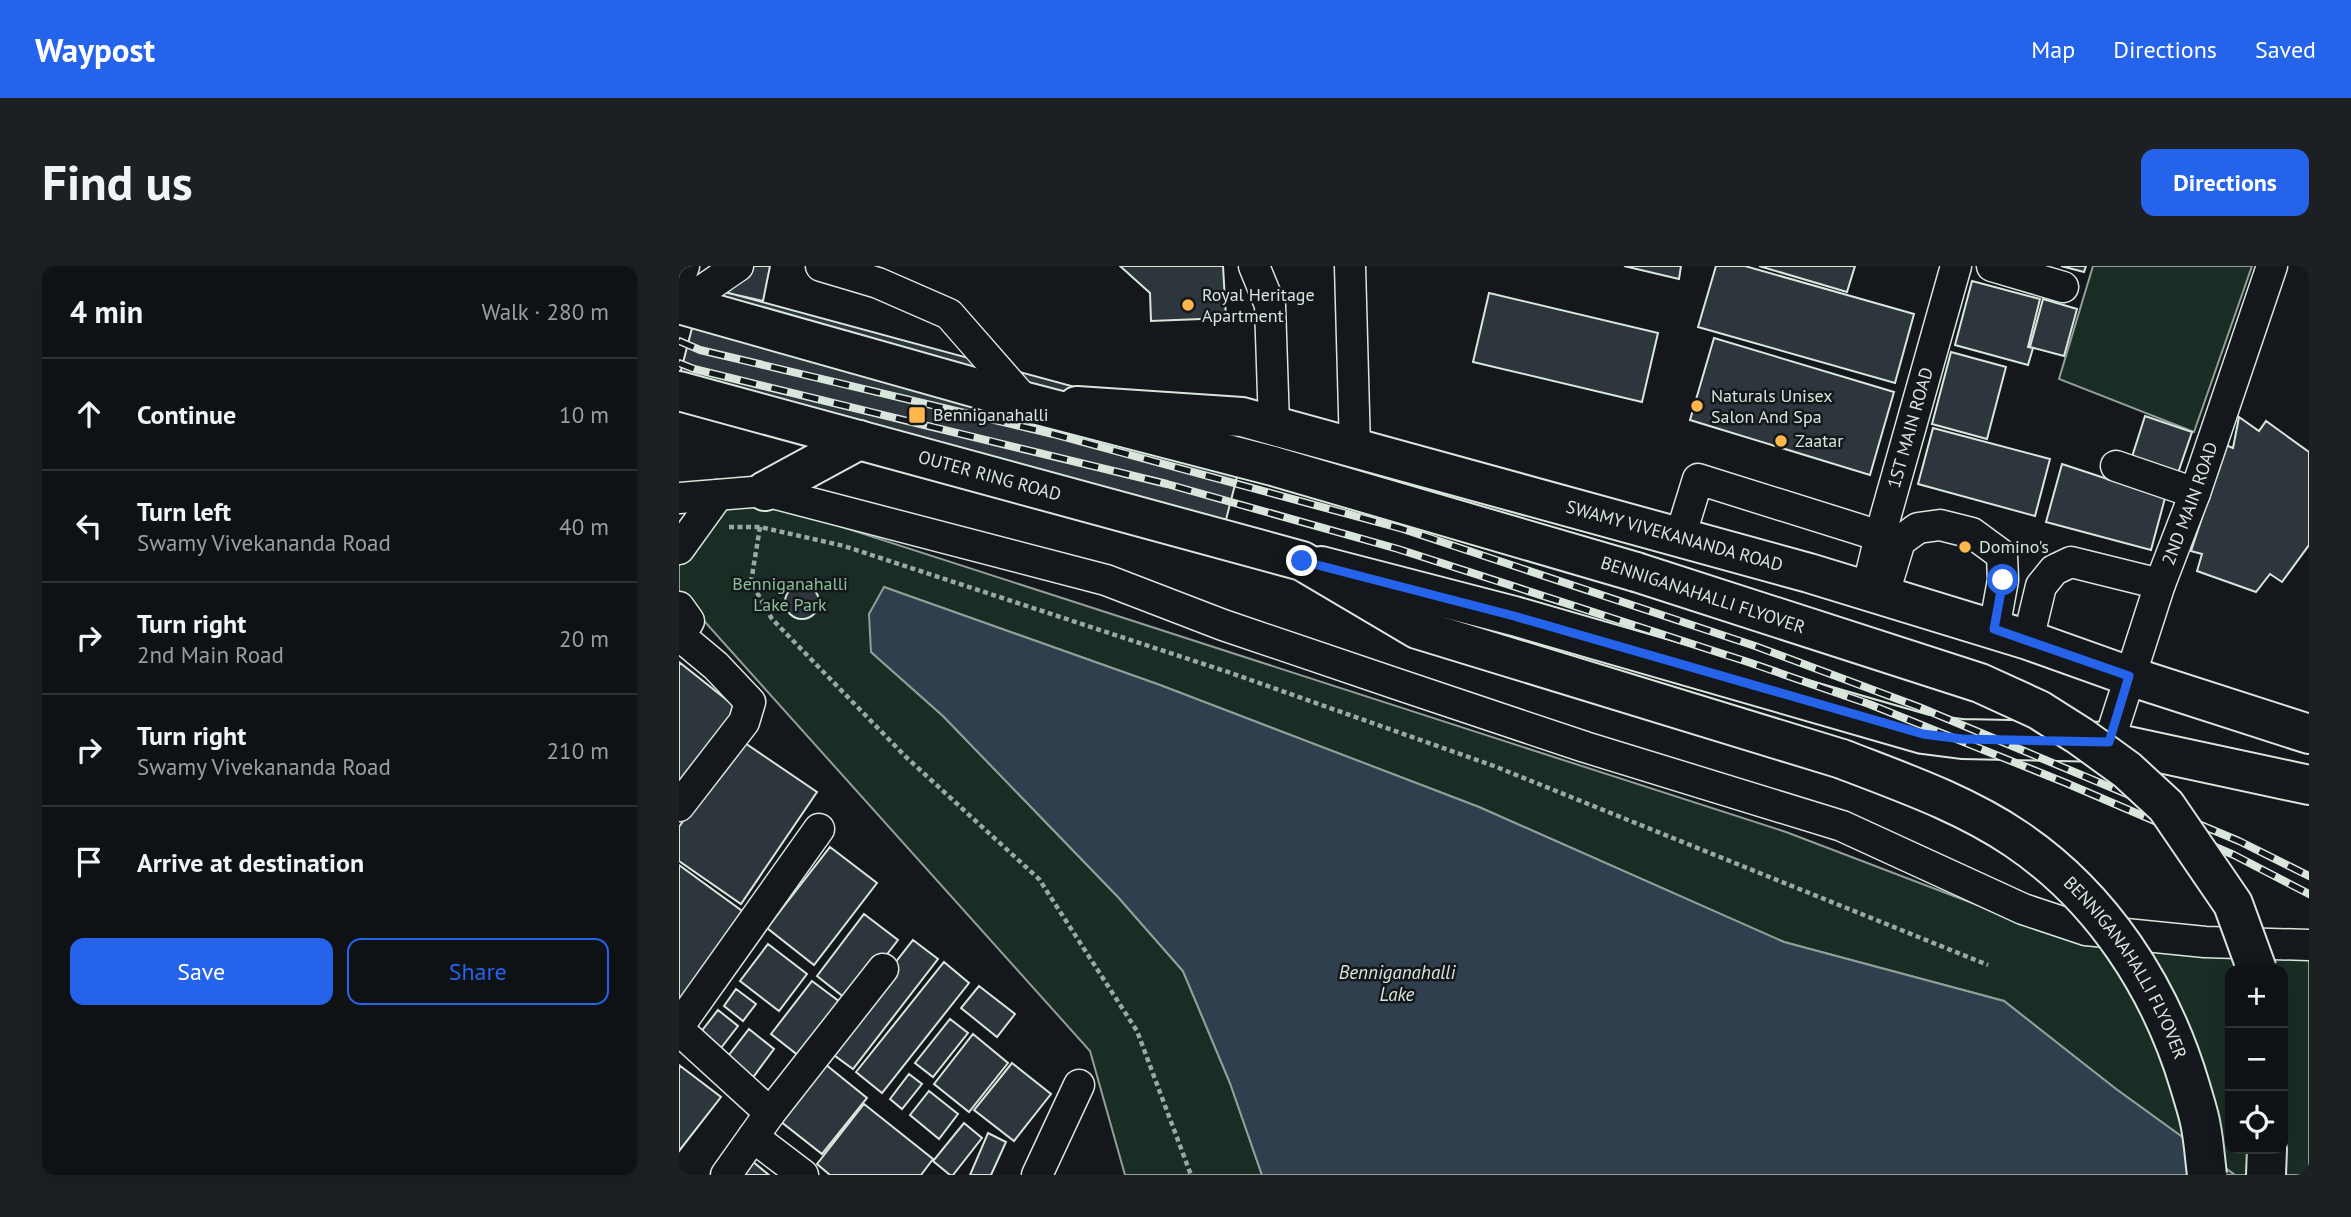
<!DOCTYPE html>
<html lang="en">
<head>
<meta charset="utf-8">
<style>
  :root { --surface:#0f1215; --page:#1d2022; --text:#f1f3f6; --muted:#9b9ea0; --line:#2f3234; --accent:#2563eb }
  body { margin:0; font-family:"PT Sans",sans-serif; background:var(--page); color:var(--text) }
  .controls { position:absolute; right:21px; bottom:21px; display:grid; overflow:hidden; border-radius:14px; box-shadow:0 4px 18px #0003 }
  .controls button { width:63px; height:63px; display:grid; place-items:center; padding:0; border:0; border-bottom:2px solid var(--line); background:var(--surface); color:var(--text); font:35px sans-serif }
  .stop { position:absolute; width:21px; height:21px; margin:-16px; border:5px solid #2563eb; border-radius:50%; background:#fff }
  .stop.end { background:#2563eb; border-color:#fff; box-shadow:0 2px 7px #0008 }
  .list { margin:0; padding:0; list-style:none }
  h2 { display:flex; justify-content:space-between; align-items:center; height:91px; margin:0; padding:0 28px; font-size:30px }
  h2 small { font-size:23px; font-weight:400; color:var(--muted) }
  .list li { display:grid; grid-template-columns:46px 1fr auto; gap:21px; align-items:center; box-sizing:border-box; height:112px; padding:0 28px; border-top:2px solid var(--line) }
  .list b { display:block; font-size:26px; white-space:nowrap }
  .list p { margin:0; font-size:23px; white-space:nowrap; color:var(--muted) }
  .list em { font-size:23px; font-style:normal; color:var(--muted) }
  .actions { display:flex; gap:14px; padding:21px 28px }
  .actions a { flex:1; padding:16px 0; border:2px solid var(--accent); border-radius:14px; text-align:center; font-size:24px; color:var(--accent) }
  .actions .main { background:var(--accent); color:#fff }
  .icon { flex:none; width:38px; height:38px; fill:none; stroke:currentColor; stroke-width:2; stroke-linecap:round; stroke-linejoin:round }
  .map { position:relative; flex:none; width:1630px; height:909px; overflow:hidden; border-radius:14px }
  header { display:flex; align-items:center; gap:42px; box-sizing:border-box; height:98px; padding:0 35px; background:var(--accent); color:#fff }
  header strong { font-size:33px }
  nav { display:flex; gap:38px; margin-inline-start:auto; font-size:24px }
  .intro { display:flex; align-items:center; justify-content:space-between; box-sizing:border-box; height:168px; padding:0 42px }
  h1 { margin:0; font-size:49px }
  .button { padding:18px 32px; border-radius:14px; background:var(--accent); color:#fff; font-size:24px; font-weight:700 }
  main { display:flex; gap:42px; padding:0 42px }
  aside { flex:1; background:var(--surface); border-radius:14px; box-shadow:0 4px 18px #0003 }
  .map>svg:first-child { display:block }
  .green { fill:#1a2d24; stroke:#939e99; stroke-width:2; fill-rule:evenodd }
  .water { fill:#2f3f4d; stroke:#939e99; stroke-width:2 }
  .building { fill:#2c363c; stroke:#d8e6dc; stroke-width:2 }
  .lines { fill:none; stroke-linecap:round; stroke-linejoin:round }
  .minor-casing { stroke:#d8e6dc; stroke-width:33 }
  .major-casing { stroke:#d8e6dc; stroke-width:42 }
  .highway-casing { stroke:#d8e6dc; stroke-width:42 }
  .path { stroke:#9da8a2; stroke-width:4.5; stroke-dasharray:5 3.5; stroke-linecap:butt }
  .minor { stroke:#14181c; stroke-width:30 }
  .major { stroke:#14181c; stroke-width:38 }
  .highway { stroke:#14181c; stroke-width:38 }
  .rail-casing { stroke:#d8e6dc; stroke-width:8 }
  .rail { stroke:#14181c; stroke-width:5; stroke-dasharray:16; stroke-linecap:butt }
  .highway-bridge-casing { stroke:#d8e6dc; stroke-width:42; stroke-linecap:butt }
  .highway-bridge { stroke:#14181c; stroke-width:38 }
  .route { stroke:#2563eb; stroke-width:9 }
  .poi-dot { fill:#ffb74d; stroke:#14181c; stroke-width:2.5 }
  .labels { text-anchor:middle; stroke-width:5; stroke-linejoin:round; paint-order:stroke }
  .poi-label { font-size:18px; fill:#d8e6dc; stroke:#14181c; text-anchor:start }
  .street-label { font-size:18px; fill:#d8e6dc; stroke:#14181c }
  .park-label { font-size:18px; fill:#8ac095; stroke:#14181c }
  .water-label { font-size:19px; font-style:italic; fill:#d8e6dc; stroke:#14181c }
</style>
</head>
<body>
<header>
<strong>Waypost</strong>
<nav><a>Map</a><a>Directions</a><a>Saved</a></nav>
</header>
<div class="intro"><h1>Find us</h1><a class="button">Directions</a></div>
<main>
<aside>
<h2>4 min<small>Walk · 280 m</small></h2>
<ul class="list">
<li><svg class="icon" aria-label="ahead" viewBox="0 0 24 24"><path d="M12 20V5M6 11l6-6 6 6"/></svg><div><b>Continue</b></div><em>10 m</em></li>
<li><svg class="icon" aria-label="left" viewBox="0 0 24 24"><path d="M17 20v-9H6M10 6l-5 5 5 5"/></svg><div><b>Turn left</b><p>Swamy Vivekananda Road</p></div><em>40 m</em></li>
<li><svg class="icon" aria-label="right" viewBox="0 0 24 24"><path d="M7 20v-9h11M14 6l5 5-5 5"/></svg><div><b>Turn right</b><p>2nd Main Road</p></div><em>20 m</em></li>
<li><svg class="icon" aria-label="right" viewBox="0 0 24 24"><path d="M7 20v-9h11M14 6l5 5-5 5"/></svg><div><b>Turn right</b><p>Swamy Vivekananda Road</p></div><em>210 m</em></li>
<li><svg class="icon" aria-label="arrive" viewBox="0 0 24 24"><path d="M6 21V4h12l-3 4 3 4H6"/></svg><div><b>Arrive at destination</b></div></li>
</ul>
<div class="actions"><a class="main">Save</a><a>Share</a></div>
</aside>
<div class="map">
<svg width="1630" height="909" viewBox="0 0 1630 909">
  <rect width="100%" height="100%" fill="#14181c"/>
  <path class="green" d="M1414,0h159l-58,166 -135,-53z
    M92,238l1015,328 296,113 227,15v215h-74l-119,-86 -112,-88 -220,-59 -305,-135 -319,-122 -276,-98 -13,65 72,64 175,181 65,74 47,112 32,92h-137l-35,-124 -411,-458v-29l40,-54zM1551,704h53v179h-53z"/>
  <path class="water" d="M205,321l276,98 319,122 305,135 220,59 112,88 119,86h-973l-32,-92 -47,-112 -65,-74 -175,-181 -72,-64 -2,-38z"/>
  <path class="building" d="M45,0h46l-7,35 -44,-10z
    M441,0h103l3,52 -75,3 -1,-28z
    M945,0h57l-2,13z
    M1037,0h29l169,48 -19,69 -197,-56z
    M1080,0h96l-8,26z
    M1382,0h25l-2,6z
    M1293,15l68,18 -12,48 5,1 -5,17 -73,-20z
    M24,20l545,148 -29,113 -540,-169z
    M810,27l169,40 -16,69 -169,-40z
    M1364,33l34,10 -13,47 -34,-9z
    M1035,72l180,54 -24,83 -180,-55z
    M1272,86l55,15 -19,72 -55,-15z
    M1466,150l47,16 -15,44 -46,-16z
    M1560,151l20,14 7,-10 43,31v93l-27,37 -12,-8 -14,18 -59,-21 5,-17 -11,-3 35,-106 7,3z
    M1254,162l117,31 -15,57 -117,-32z
    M1383,198l103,34 -14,52 -105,-28z
    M106 336a17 17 0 1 1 34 0a17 17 0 1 1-34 0Z
    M0,396l63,50 -63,79z
    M60,473l78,53 -76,112 -62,-43v-34z
    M151,581l47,36 -63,82 -47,-37z
    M0,599l66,48 -66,91z
    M185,648l34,26 -48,62 -33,-26z
    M234,674l25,19 -85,110 -26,-19z
    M89,678l39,30 -28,37 -39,-30z
    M265,696l25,21 -87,110 -26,-21z
    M133,715l28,21 -41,54 -28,-22z
    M300,720l36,28 -18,23 -36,-29z
    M57,723l20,15 -13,17 -19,-15z
    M39,744l20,16 -17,22 -21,-15z
    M271,753l18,14 -35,44 -18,-14z
    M70,763l25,20 -23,31 -26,-20z
    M294,768l35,29 -39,49 -35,-28z
    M333,797l39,31 -37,47 -40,-31z
    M146,798l42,34 -45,56 -42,-33z
    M0,799l42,32 -42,54z
    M230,808l13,10 -20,25 -12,-10z
    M250,825l29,23 -19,25 -29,-24z
    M185,838l69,55 -12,16h-91l-13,-11z
    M285,857l18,15 -29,37h-3l-17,-14z
    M309,867l18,9 -15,33h-21z
    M73,895l17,14h-28z"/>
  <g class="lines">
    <defs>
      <g id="minor">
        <path d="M142,0l57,17 71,31 77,88"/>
        <path d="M575,0l16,39 4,120"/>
        <path d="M671,0l5,183"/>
        <path d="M1313,0l71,21"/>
        <path d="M0,14l5,-14"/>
        <path d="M2,39l57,-39"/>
        <path d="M1437,200l79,27"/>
        <path d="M0,232l86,-7 341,89 117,45 174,59 188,63 257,79 181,83 63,21 119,12 104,3"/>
        <path d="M1001,271l18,-58 182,57"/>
        <path d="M0,283l39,-54"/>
        <path d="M1210,311l11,-36 18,-13 22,-3 32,8 30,22 1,25 -9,49"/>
        <path id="s1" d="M1188,324l13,-54 76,-270"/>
        <path d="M0,341l10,14 -10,15"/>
        <path d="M1349,374l13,-54 13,-16 17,-8 89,22"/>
        <path id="s2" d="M1430,476l51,-158 35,-91 77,-227"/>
        <path d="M0,540l65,-84 6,-20 -34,-36 -36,-30"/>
        <path d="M0,760l140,-197"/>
        <path d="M0,764l91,83 -44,62"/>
        <path d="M91,847l113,-144"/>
        <path d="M74,871l50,38"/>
        <path d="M358,909l42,-90"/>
      </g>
      <g id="major">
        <path id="s3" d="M398,140l165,11 567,156 219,67 101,36 180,58"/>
        <path d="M642,300l193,50 409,118 39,5 147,3 200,43"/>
      </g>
      <g id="highway">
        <path d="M0,38l347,98 247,64 363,106"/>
        <path id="s4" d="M0,125l623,170 115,68 425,130"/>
        <path d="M86,225l94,-51"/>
        <path d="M1587,909l1,-26"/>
      </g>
    </defs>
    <use href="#minor" class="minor-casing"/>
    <use href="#major" class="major-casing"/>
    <use href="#highway" class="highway-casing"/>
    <path class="path" d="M50,261h31l84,19 387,127 263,93 494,199
      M81,261l-9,55 21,37 134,138 133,122 98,152 54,144"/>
    <use href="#minor" class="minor"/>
    <use href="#major" class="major"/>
    <use href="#highway" class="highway"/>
    <defs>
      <path id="rail" d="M0,75l21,9 353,84 350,95 352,117 164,61 320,134 70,35
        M0,97l15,6 473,115 231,65 350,113 121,42 197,79 168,72 75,39"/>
    </defs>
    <use href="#rail" class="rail-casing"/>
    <use href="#rail" class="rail"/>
    <defs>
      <g id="highway-bridge">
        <path d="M957,306l344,111 59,27 41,26 47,34 39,36 67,98 24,66"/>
        <path id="s5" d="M1163,493c59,23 121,44 174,80 86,58 145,149 174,247 4,14 9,28 11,41 3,16 4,32 6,48"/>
      </g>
    </defs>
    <use href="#highway-bridge" class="highway-bridge-casing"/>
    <use href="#highway-bridge" class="highway-bridge"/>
  </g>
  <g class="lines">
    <path class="route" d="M623,295l212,55 409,118 39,5 147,3 20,-66 -135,-47 9,-49"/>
  </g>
  <g class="poi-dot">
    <circle cx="509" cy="39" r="7"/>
    <circle cx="1018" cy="140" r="7"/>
    <rect x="229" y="140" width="18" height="18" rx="3.5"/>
    <circle cx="1102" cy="175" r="7"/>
    <circle cx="1286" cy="281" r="7"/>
  </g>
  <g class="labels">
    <g class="poi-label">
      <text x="523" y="35">Royal Heritage<tspan x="523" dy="21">Apartment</tspan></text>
      <text x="1032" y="136">Naturals Unisex<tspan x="1032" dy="21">Salon And Spa</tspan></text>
      <text x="254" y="155">Benniganahalli</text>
      <text x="1116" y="181">Zaatar</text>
      <text x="1300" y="287">Domino's</text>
    </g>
    <g class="street-label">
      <text dy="6" stroke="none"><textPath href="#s1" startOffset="168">1ST MAIN ROAD</textPath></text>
      <text dy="6" stroke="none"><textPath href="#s4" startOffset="322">OUTER RING ROAD</textPath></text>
      <text dy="6" stroke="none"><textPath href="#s2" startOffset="252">2ND MAIN ROAD</textPath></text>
      <text dy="6" stroke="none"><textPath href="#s3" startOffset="614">SWAMY VIVEKANANDA ROAD</textPath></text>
      <text transform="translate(1024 329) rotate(18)" y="6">BENNIGANAHALLI FLYOVER</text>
      <text dy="6" stroke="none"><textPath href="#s5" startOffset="364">BENNIGANAHALLI FLYOVER</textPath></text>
    </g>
    <g class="park-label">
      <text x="111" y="324">Benniganahalli<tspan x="111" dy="21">Lake Park</tspan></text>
    </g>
    <g class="water-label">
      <text x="718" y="713">Benniganahalli<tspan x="718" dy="22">Lake</tspan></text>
    </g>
  </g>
</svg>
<div class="controls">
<button>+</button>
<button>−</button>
<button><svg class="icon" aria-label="locate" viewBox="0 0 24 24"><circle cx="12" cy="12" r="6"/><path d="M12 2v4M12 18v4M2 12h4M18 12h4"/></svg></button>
</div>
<div class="stop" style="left:1324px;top:314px"></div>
<div class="stop end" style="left:623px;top:295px"></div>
</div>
</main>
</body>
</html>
